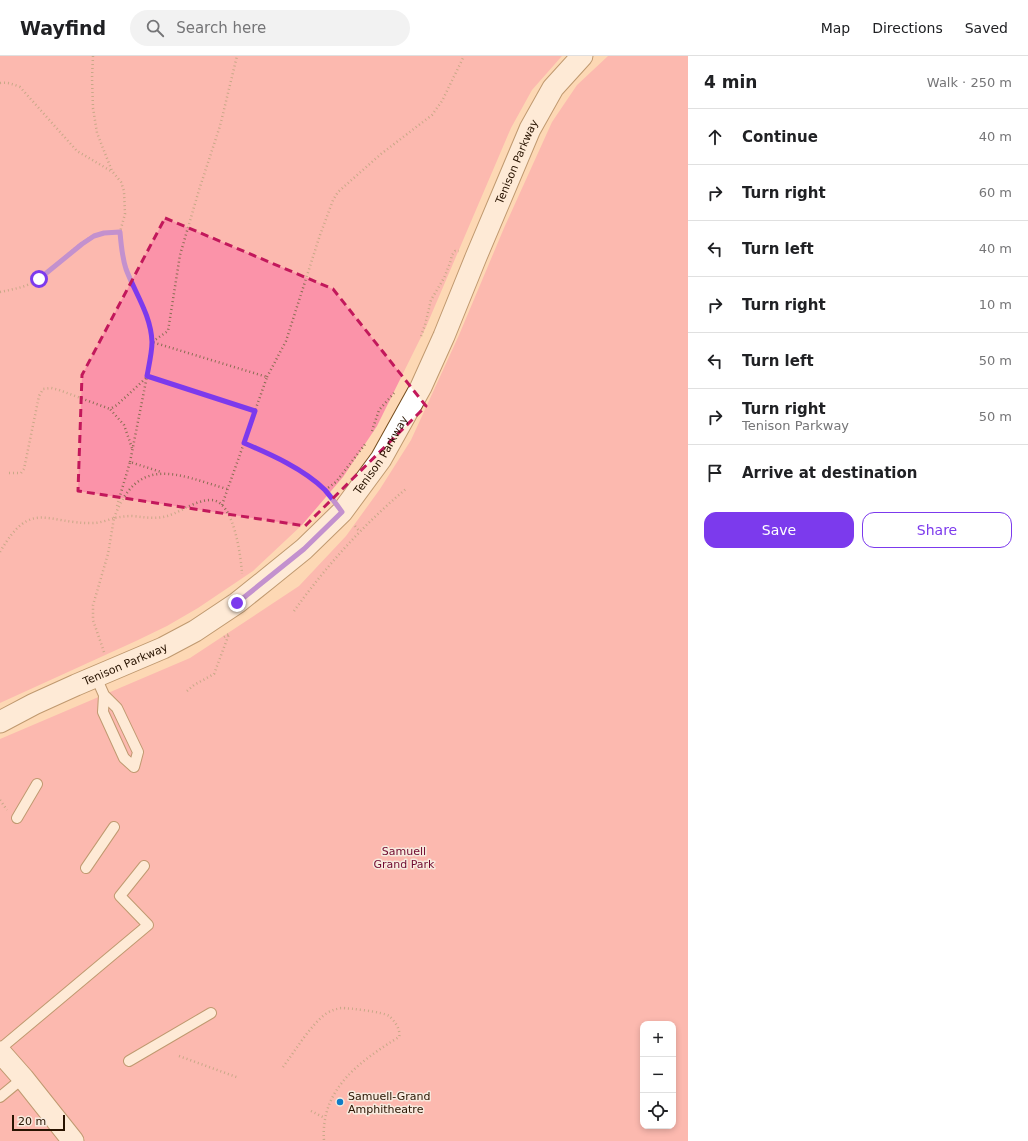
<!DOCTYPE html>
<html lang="en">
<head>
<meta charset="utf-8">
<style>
  :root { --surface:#fff; --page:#f2f2f2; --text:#202124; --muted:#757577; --line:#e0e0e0; --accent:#7c3aed }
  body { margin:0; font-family:"DejaVu Sans",sans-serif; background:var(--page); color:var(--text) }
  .controls { position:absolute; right:12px; bottom:12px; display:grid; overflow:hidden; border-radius:8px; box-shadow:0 2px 6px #0003 }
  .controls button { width:36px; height:36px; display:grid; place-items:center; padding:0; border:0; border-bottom:1px solid var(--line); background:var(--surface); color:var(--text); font:20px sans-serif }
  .scale { position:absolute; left:12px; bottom:10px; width:53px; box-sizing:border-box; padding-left:4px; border:2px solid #281300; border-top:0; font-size:11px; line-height:14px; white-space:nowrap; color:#281300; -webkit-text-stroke:3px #f7eade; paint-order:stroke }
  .stop { position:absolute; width:12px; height:12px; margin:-9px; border:3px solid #7c3aed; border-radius:50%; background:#fff }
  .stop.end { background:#7c3aed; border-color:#fff; box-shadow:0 1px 4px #0008 }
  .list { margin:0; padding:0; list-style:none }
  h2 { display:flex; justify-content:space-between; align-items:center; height:52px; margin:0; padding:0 16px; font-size:17px }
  h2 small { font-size:13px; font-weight:400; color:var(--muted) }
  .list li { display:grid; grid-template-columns:26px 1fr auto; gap:12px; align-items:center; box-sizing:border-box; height:56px; padding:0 16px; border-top:1px solid var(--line) }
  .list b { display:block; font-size:15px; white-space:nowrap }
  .list p { margin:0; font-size:13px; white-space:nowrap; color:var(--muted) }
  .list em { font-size:13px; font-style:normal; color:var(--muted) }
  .actions { display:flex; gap:8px; padding:12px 16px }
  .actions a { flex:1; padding:9px 0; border:1px solid var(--accent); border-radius:12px; text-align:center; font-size:14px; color:var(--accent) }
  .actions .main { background:var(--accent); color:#fff }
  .icon { flex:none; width:22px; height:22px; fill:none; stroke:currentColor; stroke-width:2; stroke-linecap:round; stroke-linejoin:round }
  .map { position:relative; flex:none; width:688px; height:1085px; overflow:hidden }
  header { display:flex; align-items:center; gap:24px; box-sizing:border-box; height:56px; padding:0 20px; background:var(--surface); border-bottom:1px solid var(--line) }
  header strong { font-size:19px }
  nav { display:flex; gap:22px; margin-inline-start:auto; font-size:14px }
  .search { width:280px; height:36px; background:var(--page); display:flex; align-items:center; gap:10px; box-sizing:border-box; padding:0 14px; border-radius:22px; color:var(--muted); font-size:15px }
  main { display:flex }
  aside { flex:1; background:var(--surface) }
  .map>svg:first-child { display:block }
  .green { fill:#fb93a9; fill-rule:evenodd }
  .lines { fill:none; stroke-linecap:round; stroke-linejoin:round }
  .lane-casing { stroke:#754c1d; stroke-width:12 }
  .street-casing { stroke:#754c1d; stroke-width:23 }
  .path { stroke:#896d52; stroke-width:2.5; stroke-dasharray:1 3; stroke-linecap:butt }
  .lane { stroke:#fff; stroke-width:10 }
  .street { stroke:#fff; stroke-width:21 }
  .route { stroke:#7c3aed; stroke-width:5 }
  .marked { fill:none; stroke:#c2185b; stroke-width:3; stroke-dasharray:8 5; stroke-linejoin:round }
  .poi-dot { fill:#0f7cc6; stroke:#f7eade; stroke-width:1.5 }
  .labels { text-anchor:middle; stroke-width:3; stroke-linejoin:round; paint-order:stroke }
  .street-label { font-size:11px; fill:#281300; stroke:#f7eade }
  .park-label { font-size:11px; fill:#700a30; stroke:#f7eade }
  .poi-label { font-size:11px; fill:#281300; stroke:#f7eade; text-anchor:start }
</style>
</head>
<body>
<header>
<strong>Wayfind</strong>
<div class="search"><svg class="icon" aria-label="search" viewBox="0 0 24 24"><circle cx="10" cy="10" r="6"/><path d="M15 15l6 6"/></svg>Search here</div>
<nav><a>Map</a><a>Directions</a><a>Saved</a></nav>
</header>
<main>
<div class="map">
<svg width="688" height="1085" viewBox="0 0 688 1085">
  <rect width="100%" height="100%" fill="#fdd8b4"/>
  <path class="green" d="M0,0h562l-30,34 -21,38 -85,199 -49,99 -34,51 -41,48 -49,46 -55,37 -31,18 -31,15 -136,62z
    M608,0h80v1085h-688v-402l190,-81 109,-72 47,-50 34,-47 31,-49 48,-105 45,-107 48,-106 25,-37zM643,968h30v102h-30z"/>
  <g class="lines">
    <defs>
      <path id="lane" d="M96,621l8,18 13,13 21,44 -4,15 -10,-9 -21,-46 1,-17
        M17,762l20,-34
        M86,812l28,-41
        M0,993l148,-124 -28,-29 24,-30
        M129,1005l82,-48
        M0,1041l23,-19"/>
      <g id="street">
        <path id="s1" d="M0,666l34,-18 42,-19 87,-37 32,-17 42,-28 30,-24 37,-30 38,-37 39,-53 40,-72 23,-51 32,-79 54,-128 23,-41 29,-32"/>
        <path d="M0,996l23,26 50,63"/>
      </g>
    </defs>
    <use href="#lane" class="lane-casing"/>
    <use href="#street" class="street-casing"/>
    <path class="path" d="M93,0l-1,22 1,30 4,25 15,38 9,11 3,9 1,23 -5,18 2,18 3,17 9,21 11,21 4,14 3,19 16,-11 12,-76 19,-65 21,-64 17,-70
      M0,27c7,-1 13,1 20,4l57,64 34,20
      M0,236c14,-3 28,-5 40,-14 18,-12 33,-32 53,-42 9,-4 18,-4 27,-4
      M421,280l4,-11 6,-25 13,-22 6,-15 2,-8 3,-4h4
      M147,320l5,-34 115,35 -12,34
      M267,321l19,-36 34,-106 13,-35 5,-8 43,-38 51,-39 10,-14 22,-45
      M372,375l7,-21 15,-17
      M132,392l-8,-23 -14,-16 7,-4 29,-27
      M130,406l17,-86 108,35 -11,32
      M9,417h12l3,-4 15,-73 4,-7 8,-1 8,2 51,19
      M325,434l11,-8 30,-39
      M222,449l22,-62c28,12 66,28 86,53
      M117,450l13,-44 31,10
      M114,462c24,-64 62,-44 113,-29
      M355,470l5,6
      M0,496c31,-54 46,-28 93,-29 7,0 15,-3 21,-5
      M294,555c33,-46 70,-87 113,-123
      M224,581l5,-3
      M104,596l-11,-32v-15l15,-51 6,-36c6,-1 12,-2 18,-2 11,1 20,3 31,1 16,-3 31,-17 48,-17 23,0 30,57 31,74
      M187,635l7,-6 20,-11 15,-40
      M0,744l7,10
      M179,1000l60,22
      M283,1011c12,-16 28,-43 44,-54 5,-3 9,-4 14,-5 8,0 43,4 48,8 6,5 12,14 10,21 -39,24 -79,52 -75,104
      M311,1055l14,7"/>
    <use href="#lane" class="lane"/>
    <use href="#street" class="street"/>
  </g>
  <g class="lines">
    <path class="route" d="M39,223l43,-35 12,-8 10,-3 16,-1c1,12 2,25 6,37 9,24 25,46 26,73 0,10 -3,23 -5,34l108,35 -11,32c26,11 60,26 81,47 6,7 12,15 17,22l-38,37 -67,54"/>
  </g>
  <path d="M0 0H688V1085H0ZM165,162l168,71 93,117 -121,120 -227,-35 4,-116z" fill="#fdd8b4" fill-opacity=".55" fill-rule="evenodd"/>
  <path class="marked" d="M165,162l168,71 93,117 -121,120 -227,-35 4,-116z"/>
  <circle class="poi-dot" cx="340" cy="1046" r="4"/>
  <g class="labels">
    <g class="street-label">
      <text dy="4" stroke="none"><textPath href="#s1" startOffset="798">Tenison Parkway</textPath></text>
      <text dy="4" stroke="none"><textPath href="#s1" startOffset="474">Tenison Parkway</textPath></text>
      <text dy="4" stroke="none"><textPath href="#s1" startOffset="138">Tenison Parkway</textPath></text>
    </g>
    <g class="park-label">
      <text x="404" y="799">Samuell<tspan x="404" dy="13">Grand Park</tspan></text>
    </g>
    <g class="poi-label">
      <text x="348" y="1044">Samuell-Grand<tspan x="348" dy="13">Amphitheatre</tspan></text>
    </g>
  </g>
</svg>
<div class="controls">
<button>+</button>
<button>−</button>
<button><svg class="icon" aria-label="locate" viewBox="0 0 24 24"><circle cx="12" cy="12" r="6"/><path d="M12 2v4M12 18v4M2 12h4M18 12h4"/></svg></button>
</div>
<div class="scale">20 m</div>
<div class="stop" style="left:39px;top:223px"></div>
<div class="stop end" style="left:237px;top:547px"></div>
</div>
<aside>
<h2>4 min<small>Walk · 250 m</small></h2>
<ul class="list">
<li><svg class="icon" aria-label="ahead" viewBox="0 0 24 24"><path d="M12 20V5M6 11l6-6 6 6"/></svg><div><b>Continue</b></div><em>40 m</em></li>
<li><svg class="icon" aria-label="right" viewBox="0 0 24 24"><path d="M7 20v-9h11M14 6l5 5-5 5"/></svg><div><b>Turn right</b></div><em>60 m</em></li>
<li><svg class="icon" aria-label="left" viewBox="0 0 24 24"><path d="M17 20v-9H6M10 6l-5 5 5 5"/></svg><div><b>Turn left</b></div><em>40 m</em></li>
<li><svg class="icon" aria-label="right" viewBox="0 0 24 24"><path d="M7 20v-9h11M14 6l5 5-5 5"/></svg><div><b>Turn right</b></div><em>10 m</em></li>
<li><svg class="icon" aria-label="left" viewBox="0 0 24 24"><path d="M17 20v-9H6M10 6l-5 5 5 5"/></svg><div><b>Turn left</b></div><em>50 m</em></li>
<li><svg class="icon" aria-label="right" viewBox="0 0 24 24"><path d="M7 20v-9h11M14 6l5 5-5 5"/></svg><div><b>Turn right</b><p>Tenison Parkway</p></div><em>50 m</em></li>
<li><svg class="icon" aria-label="arrive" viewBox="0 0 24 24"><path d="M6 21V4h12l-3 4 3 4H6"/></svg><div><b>Arrive at destination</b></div></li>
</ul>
<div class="actions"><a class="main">Save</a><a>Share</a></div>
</aside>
</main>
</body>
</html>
